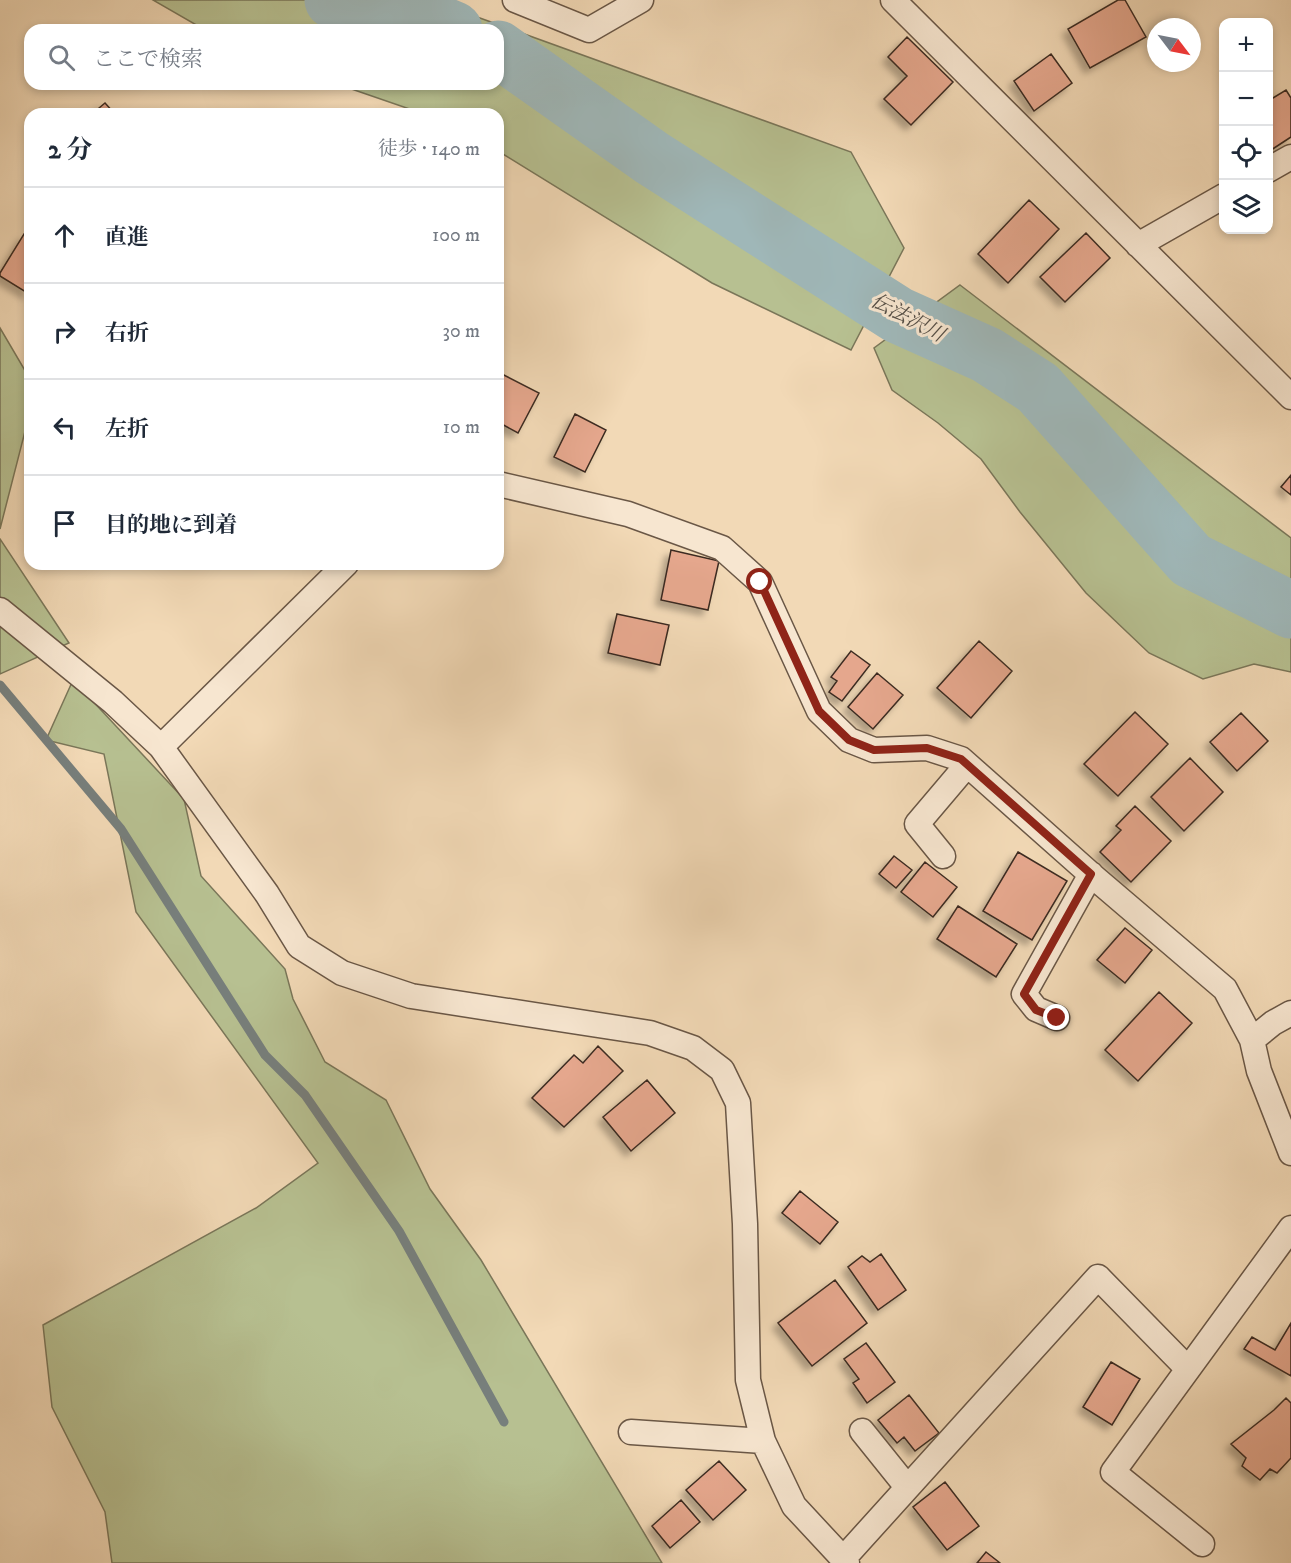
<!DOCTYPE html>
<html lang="ja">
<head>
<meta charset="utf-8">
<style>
  :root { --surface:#fff; --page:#f6f6f7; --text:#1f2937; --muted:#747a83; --line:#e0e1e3 }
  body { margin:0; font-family:"IM FELL DW Pica","Noto Serif JP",serif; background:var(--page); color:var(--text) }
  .controls { position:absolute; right:18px; top:18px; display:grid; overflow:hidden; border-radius:12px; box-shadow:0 3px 9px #0003 }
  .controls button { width:54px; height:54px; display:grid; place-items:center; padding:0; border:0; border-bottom:2px solid var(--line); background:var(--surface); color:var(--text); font:30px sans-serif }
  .compass { position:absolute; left:1147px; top:18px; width:54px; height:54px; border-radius:50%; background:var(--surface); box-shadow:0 3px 9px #0003; rotate:122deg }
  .stop { position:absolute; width:18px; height:18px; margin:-14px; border:4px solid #8f2418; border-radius:50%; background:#fff }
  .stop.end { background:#8f2418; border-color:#fff; box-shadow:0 2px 6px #0008 }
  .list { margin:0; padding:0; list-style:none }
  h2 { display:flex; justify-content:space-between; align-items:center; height:78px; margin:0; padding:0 24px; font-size:26px }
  h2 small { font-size:20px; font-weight:400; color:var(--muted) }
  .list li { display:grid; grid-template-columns:39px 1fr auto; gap:18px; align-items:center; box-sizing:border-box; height:96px; padding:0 24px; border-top:2px solid var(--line) }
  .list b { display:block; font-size:22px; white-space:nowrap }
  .list em { font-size:20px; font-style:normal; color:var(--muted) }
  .icon { flex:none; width:33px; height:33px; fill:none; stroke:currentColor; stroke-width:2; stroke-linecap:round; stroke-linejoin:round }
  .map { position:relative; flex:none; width:1291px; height:1563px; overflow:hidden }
  .search { position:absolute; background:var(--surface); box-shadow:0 3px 9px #0003; left:24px; top:24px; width:480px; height:66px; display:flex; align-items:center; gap:15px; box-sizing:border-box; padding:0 21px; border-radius:18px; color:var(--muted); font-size:22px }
  .panel { position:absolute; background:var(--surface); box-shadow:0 3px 9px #0003; left:24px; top:108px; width:480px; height:462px; border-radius:18px }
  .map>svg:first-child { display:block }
  .green { fill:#b7c091; stroke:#7a7659; stroke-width:1.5 }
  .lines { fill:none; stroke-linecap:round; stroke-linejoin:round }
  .stream { stroke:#777f7c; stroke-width:9 }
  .river { stroke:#9fb7b8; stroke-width:57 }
  .building { fill:#e5a78d; stroke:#3c2c21; stroke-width:1.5; filter:url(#shadow) }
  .minor-casing { stroke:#6a5746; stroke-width:27 }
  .minor { stroke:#f7e6d0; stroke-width:24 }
  .route { stroke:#8f2418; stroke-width:8 }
  .labels { text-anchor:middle; stroke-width:6; stroke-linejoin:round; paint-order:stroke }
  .water-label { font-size:20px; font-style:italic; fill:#554f47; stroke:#f7e6d0 }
</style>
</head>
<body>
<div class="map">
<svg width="1291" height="1563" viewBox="0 0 1291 1563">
  <defs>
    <filter id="shadow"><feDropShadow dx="-5.5" dy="5.5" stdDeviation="3" flood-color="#0004"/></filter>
  </defs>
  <rect width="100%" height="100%" fill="#f2d9b6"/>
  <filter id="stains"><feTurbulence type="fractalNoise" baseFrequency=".00333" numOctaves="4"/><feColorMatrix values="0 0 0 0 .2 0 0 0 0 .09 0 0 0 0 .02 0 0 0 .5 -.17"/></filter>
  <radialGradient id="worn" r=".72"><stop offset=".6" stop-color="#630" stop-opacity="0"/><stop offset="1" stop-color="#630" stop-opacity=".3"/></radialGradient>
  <path class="green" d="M153,0h277l421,152 53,96 -53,102 -139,-67 -214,-132v-37h-74l-87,-30h161v-54h-293z
    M960,285l331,253v134l-37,-8 -51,15 -54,-26 -63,-60 -66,-81 -39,-53 -43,-36 -46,-33 -18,-42z
    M0,328l30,51v33l-30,117z
    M0,539l69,104 -69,31z
    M73,680l111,119 17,77 84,93 8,30 32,63 61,38 44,89 51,71 181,303h-550l-7,-51 -53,-105 -9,-82 213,-117 62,-45 -182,-251 -32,-158 -58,-14z"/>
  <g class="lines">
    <path class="stream" d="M0,685l121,144 144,226 40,40 94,136 105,191"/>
    <path class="river" d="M333,0l37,6 54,11 30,13
      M498,49l154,109 246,157 89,40 51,33 153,172 100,50"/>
  </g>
  <path class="building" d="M1118,0h7l21,37 -56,31 -22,-39z
    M907,37l46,45 -42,43 -27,-26 23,-23 -19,-19z
    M1051,54l21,29 -38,28 -20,-30z
    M1286,90l5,8v39l-23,15v-51z
    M105,103l10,11h-23z
    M1029,200l30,29 -51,54 -30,-29z
    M1086,233l24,25 -45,44 -25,-25z
    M24,234l6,4 -1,56 -29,-18v-3z
    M498,372l41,21 -21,40 -20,-11z
    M575,414l31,16 -21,42 -31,-15z
    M1291,475v20l-10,-8z
    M671,550l48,11 -11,49 -47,-10z
    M617,614l52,11 -9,40 -52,-12z
    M979,641l33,30 -41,47 -34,-30z
    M851,651l19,14 -28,36 -13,-9 8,-11 -6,-4z
    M877,673l26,22 -30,34 -25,-22z
    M1135,712l33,32 -50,52 -34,-32z
    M1241,713l27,28 -31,30 -27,-29z
    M1190,758l33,34 -39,39 -33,-34z
    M1135,806l36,35 -40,41 -31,-30 21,-22 -5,-4z
    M1018,852l49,29 -35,59 -49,-29z
    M894,856l18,14 -16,18 -17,-14z
    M925,862l32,25 -24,30 -32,-25z
    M958,906l59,38 -21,33 -59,-38z
    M1125,928l27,22 -27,33 -28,-23z
    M1159,992l33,31 -54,58 -33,-31z
    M598,1046l25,25 -59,56 -32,-29 42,-43 9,8z
    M647,1080l28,33 -44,38 -28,-34z
    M800,1191l38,31 -18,22 -38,-31z
    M881,1254l25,36 -28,20 -30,-43 14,-11 8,6z
    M835,1280l32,43 -55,43 -34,-43z
    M1291,1323v53l-47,-27 8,-12 23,13z
    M866,1343l29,39 -28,21 -14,-20 6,-4 -15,-20z
    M1111,1362l29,17 -28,46 -29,-18z
    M909,1395l30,38 -24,18 -11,-14 -7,6 -19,-23z
    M1286,1398l5,5v55l-14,15 -7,-4 -10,11 -18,-14 4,-8 -15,-14 43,-34z
    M719,1461l27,29 -33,30 -27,-30z
    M945,1482l34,44 -32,24 -34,-43z
    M681,1500l19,22 -30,26 -18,-22z
    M986,1552l14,11h-23z"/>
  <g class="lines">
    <defs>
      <path id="minor" d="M515,0l74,30 52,-30
        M893,0l398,397
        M1268,170l23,-13
        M1138,245l86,-49
        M498,484l130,30 94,34 38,34 59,129 30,29 25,10 53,-2 34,11 134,119 130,111 27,51 7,31 32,82
        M0,610l113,92 48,45 106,147 32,52 43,27 69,23 239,37 43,15 29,22 16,33 7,121 3,156 15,61 31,65 53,57
        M161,747l185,-183
        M943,856l-26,-32 50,-59
        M1057,1018l-21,-9 -12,-15 67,-120
        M1252,1040l21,-17 18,-10
        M862,1431l45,56
        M631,1432l132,9
        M1202,1544l-89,-72 178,-244
        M843,1559l255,-282 90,92"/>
    </defs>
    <use href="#minor" class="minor-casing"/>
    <use href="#minor" class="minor"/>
  </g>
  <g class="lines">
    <path class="route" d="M760,582l59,129 30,29 25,10 53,-2 34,11 130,115 -67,120 12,16 21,8"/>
  </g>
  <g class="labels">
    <g class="water-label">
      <text transform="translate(908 317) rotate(28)" y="7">伝法沢川</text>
    </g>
  </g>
  <rect width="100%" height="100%" filter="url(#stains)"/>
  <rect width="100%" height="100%" fill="url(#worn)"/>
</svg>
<div class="controls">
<button>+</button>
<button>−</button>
<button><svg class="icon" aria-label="locate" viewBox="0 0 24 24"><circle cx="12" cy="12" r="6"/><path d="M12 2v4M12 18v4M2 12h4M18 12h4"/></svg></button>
<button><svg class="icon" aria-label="layers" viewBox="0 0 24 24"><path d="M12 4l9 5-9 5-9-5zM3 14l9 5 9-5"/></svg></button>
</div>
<svg class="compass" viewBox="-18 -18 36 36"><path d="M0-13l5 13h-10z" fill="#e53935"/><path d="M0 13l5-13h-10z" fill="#747a83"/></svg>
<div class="stop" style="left:760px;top:582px"></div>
<div class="stop end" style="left:1057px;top:1018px"></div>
<div class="search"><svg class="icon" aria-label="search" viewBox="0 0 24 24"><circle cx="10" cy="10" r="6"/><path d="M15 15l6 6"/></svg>ここで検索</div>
<section class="panel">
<h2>2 分<small>徒歩 · 140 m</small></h2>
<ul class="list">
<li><svg class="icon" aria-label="ahead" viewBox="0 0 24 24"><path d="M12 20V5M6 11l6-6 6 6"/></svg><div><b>直進</b></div><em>100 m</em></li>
<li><svg class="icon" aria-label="right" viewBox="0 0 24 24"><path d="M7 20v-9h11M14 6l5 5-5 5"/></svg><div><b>右折</b></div><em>30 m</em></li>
<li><svg class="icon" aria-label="left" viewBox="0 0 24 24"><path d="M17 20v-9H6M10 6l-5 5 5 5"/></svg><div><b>左折</b></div><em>10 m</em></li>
<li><svg class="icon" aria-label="arrive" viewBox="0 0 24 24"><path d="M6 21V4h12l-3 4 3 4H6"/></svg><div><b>目的地に到着</b></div></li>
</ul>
</section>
</div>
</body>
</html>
